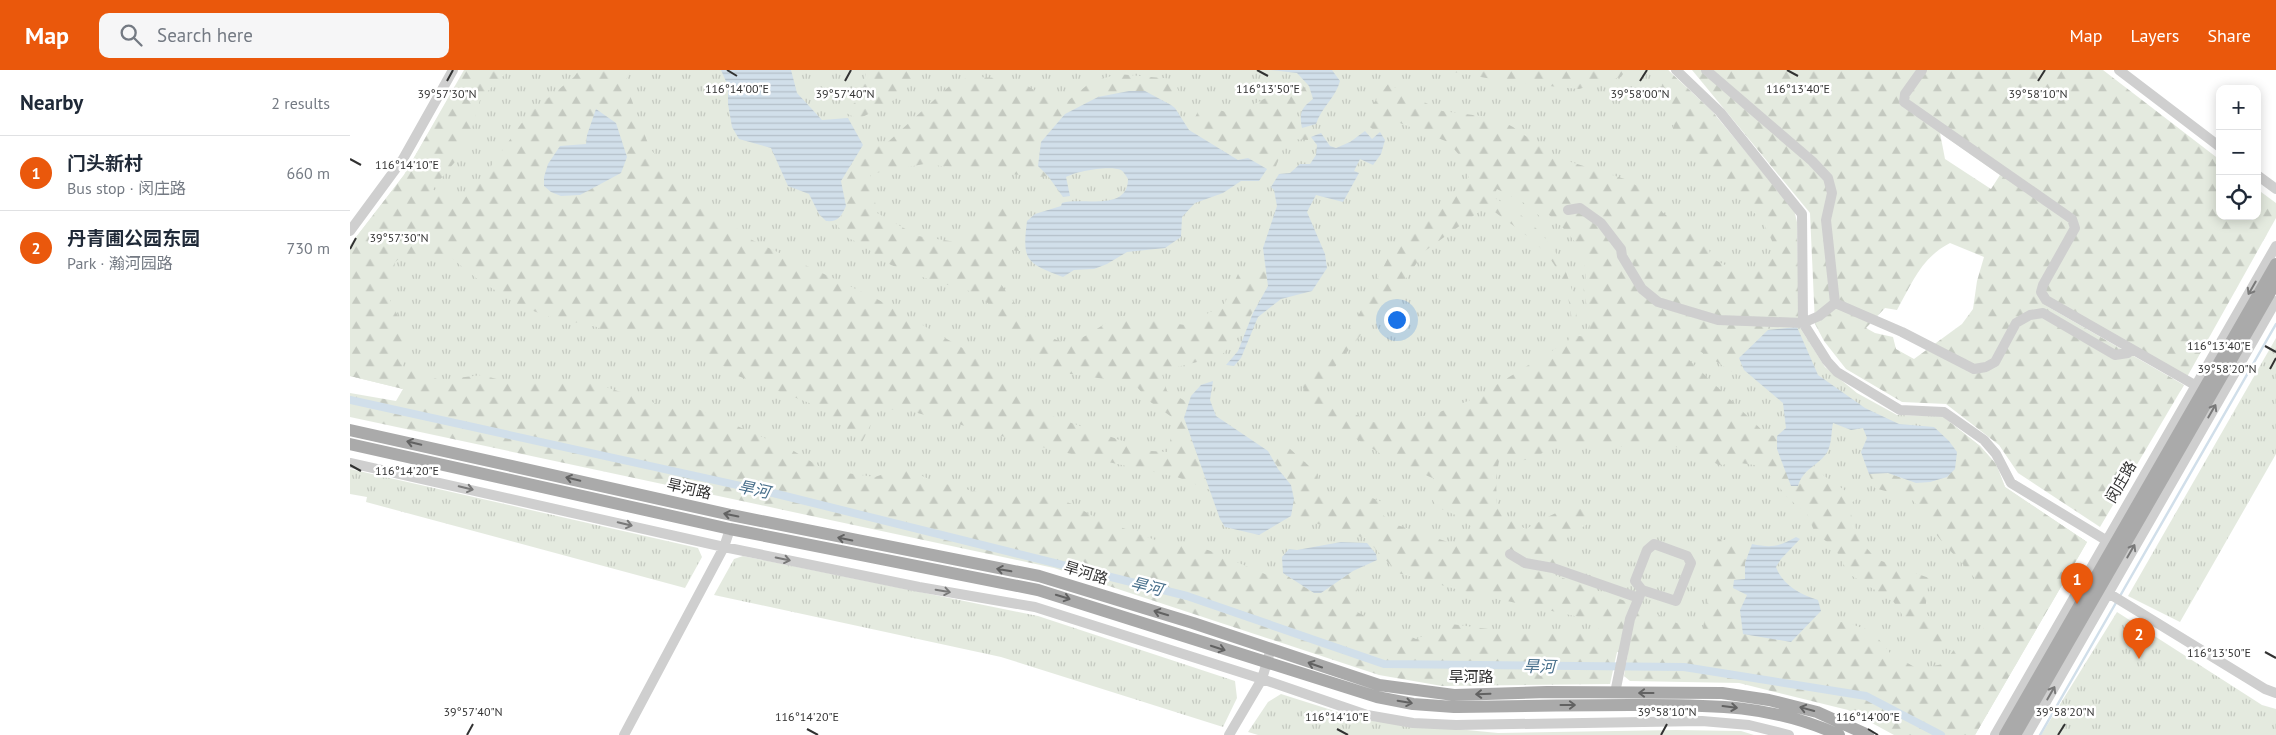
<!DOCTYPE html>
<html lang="en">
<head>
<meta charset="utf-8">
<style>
  :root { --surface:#fff; --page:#f6f6f7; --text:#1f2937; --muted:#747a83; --line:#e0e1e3; --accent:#ea580c }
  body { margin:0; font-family:"PT Sans","Noto Sans SC",sans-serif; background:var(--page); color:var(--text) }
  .controls { position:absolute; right:15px; top:15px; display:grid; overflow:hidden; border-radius:10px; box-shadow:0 2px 12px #0003 }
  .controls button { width:45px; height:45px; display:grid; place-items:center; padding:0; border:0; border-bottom:1px solid var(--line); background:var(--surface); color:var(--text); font:25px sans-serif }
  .you { position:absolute; left:1046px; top:249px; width:18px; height:18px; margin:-12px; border:4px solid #fff; border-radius:50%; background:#1a73e8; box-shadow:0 0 0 8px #1a73e833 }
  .badge { display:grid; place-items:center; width:32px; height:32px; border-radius:50%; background:var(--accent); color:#fff; font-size:16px; font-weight:700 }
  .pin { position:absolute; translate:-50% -41px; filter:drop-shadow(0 1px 2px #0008) }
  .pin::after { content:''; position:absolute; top:26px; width:18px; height:15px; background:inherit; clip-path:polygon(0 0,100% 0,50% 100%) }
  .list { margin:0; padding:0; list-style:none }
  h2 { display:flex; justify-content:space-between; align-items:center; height:65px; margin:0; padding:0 20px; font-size:21px }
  h2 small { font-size:16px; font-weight:400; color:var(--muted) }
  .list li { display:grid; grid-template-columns:32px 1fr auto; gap:15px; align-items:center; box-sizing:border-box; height:75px; padding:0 20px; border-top:1px solid var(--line) }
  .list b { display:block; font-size:19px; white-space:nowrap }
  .list p { margin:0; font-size:16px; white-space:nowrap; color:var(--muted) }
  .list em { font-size:16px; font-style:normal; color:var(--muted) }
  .icon { flex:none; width:28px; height:28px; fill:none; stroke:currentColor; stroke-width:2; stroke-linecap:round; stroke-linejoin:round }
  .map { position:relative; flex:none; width:1926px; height:665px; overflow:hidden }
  header { display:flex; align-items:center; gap:30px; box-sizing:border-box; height:70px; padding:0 25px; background:var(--accent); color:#fff }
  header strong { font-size:24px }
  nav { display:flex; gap:28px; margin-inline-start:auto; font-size:18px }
  .search { width:350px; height:45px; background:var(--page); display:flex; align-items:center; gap:12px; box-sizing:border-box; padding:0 18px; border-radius:10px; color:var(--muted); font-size:19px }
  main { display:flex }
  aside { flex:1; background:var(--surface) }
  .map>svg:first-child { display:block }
  .grass { fill:url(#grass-tufts) }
  .forest { fill:url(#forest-firs); fill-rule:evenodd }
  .water { fill:url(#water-rules) }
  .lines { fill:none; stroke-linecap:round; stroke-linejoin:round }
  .stream { stroke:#d1dfea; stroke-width:2.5 }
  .canal { stroke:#d1dfea; stroke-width:8 }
  .minor { stroke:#cfcfcf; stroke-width:10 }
  .major { stroke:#aaa; stroke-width:12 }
  .oneway { stroke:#797979 }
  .oneway2 { stroke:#626262 }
  .ticks { fill:none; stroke:#323232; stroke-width:2 }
  .labels { text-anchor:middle; stroke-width:5; stroke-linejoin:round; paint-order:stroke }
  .street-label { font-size:15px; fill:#323232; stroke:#fff }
  .water-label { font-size:16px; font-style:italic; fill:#486f8b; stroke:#fff }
  .ticks-label { font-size:12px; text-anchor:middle; fill:#323232; stroke:#fff; stroke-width:5; stroke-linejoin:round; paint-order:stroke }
</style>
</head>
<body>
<header>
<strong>Map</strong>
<div class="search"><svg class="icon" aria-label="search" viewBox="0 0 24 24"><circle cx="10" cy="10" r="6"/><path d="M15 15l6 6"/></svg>Search here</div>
<nav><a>Map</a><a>Layers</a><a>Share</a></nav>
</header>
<main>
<aside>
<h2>Nearby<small>2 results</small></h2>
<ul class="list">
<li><span class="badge">1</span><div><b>门头新村</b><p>Bus stop · 闵庄路</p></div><em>660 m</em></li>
<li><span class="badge">2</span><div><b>丹青圃公园东园</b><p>Park · 瀚河园路</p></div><em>730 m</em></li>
</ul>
</aside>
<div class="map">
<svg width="1926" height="665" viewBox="0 0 1926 665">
  <defs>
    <pattern id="grass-tufts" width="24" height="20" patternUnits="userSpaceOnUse" patternTransform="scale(1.25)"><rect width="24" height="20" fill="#e4eadf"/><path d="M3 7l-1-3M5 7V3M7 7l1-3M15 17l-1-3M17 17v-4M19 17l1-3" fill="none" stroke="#c4c9c0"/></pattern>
    <pattern id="forest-firs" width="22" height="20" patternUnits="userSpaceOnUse" patternTransform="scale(1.25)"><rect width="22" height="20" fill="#e4eadf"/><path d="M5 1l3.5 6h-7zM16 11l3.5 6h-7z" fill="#c4c9c0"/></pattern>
    <pattern id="water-rules" width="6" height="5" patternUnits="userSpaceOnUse" patternTransform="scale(1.25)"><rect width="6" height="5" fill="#d1dfea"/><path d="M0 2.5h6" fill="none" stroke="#b4c0c9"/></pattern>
  </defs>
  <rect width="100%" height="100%" fill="#fff"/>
  <path class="grass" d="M115,0h1203l126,140 5,116 26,41 32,26 40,22 45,1 38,30 16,18 9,23 82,55 -112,193 -262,-79 -96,-4 -125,16 -442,-121 -700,-171v-131l54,-70z
    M1926,268v116l-96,168 -52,-26z
    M0,399l348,79 4,9 -17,31 -319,-86 1,-5 -17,-3z
    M393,486l295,60 197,65 2,17 -14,29 -222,-70 -287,-62 20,-36z
    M1767,542l145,93 14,4v26h-235z
    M931,624l82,26 135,13 178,-3 65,1 13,4h-496l-10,-3 20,-30z"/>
  <path class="forest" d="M114,0h46l-14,12 -16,18 -11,38 -9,18 -28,33 25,12 14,-7 60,-84 17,-12 26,-21 5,-7h52l-6,12 25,67 54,55 48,36 125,59 117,67 41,44 116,41 16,1 9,-32 -27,-19 -18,-21 -6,2 -81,-12 -16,-13 -42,-56 -19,-11 -34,-9 -42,-16 -32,-22 -11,-5 -14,-16 6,-4 6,-12 -5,-24 22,-37 26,-4 66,-60 19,-4 26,1 23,5 25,16 16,5 27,-22 27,-8 55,5 7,15 -9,11 -26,-14 -107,75 10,10 -11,1 -113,-13 -54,10 7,39 41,23 38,6 43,-37 19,8 9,8 -2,31 -13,-2 -4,5 7,7 -16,19c13,20 47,68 74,60 18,-5 31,-20 49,-25l63,9 39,-20 14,-31 27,-9 3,21 -30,51 -17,19 -60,15 6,20 22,12 -5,15 26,72 -33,-13 -124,-27 -150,-41 -25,1 -16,32 -42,-35 -82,-31 -41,-28 -18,-16 -51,-2 -21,3 -10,-6 -50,-11 -27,-10 -44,-28 -28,-23 -43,-1 -10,8 -5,39 20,38 -9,28 39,13 42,-5 29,8 76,-2 80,26 31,2 94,41 33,20 50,7 28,-10 28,13 61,16 55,-1 25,9 24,14 62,23 50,9 69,29 6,-6c40,26 31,24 70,-2l8,10 -11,28 66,30 35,-15 75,10 61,-1 11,-3 3,-8 -138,-31 -65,-18 -33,-35 -74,-22c5,-33 -8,-38 -23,-65l12,-5 9,2 29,26 -1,16 53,7 12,5 1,13 11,9 66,22 12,-19 -12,-10 -23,-10 -9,-14 9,-13 -46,-20 -66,-40 -20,-25 -3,-12 53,-61 35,-68 79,-77 -9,-21 -12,-14 -53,-21 -10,13 -11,-4 -10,-7 6,-15 18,-24 54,27 54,7 17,9 42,30 73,23 19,12 16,21 44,27 4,18 34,17 26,-16 1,-18 -9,-19 -89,-93v-17l-12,-20 -1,-22h7l44,41 82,99 3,12 2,98 -31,-1v11l-29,28 5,12 -5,6 -52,-33 -4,11 84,81 10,1v13l25,26 11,-7 44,31 -9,6 11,34 17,20 53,19 -4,33 18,26 -3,14 -22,-13 -25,-37 -44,-27 -15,-27 -19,-14 -8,-19 -19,-16 -26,-32 -22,-3 -21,2 -28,-14 -15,-4 -35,-1 -28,1 -45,-5 -41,18 -28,1 -3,18 1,27 19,18 10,5c27,-14 45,-31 73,-12l-31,19 -16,38 84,31 66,29 16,-95 34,5 -7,19v17l-12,8 14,6 -7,16 51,32 21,-23 32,3 28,9 18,22 28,16 25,-5 13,-17 24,-7c17,-54 -11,-66 -41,-102 -8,-10 -18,-31 -27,-38 -8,-5 -28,-9 -37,-12l-6,-14 19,-1 28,10 33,-42 -15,-14 8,-11 38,30 16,18 9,23 82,55 -112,193h-81l-46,-25 -109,-27 -109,-2 -6,-5 4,-23 -11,-1 -7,32 -168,2 -63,-11 -325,-107 -704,-151v-24l46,8 7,-12 -53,-13v-131l54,-70zM1147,119l27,14 19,16 5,-5c23,21 37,33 38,65l-4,3 7,35 1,20 -12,-1c-1,-65 -28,-108 -85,-139zM1137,136c41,32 73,45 83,101 2,14 4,22 -2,34l-95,58 -41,16 -58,7 -32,-13 -18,-18 11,-24 70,-87 20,-29z
    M517,0h55c-9,6 -10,13 -17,20 -13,14 -30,21 -47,29l-14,-7 15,-13z
    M1093,0h183l-5,7 -42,12 -71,-7z
    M1342,0h411l117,90v56h37v-27l19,14v15l-89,159 -142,-72 139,80 -84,142 -82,-54 -19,-28 -53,-41 -44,-2 -56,-33 -22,-28 -9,-17 -5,-111zM1590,63l60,42 -9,14 -46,-30zM1600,173l34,14 -7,24 -4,28 -11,15 -48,35 -18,-10 -3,-12 -18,-4 -9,-5 19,-20 12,2c15,-27 24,-52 53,-67z
    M946,12h5l8,13c-11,12 -17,20 -9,36l13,-4 -5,13 -15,-1 -10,10 -9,22 -7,-2 -19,-11 -10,2 -49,-30 12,-25 25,7 19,-3z"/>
  <path class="water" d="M371,0h70l6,23 25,27 26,-2 15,27 -22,36 5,25c-5,11 -8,16 -20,15l-7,-7 -10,-20 -21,-8 -17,-38 -32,-9 -7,-12 -4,-23v-18z
    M921,0h61l8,11c-4,16 -19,27 -24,43l-14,4c-3,-15 -1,-20 11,-29l-4,-13 -12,-13z
    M779,21h16l26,14 4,3 14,22 49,30 10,-2 19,11 -8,12h-18l-18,12 -28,10 -13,14 -1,20 -16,11 -38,4 -20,12 -13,5 -20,1 -11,7c-37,-14 -41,-16 -36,-56l8,-7 26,-8 1,-3c20,-6 66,9 66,-24 -2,-3 -4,-7 -7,-9 -11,-5 -45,1 -55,7l4,19 -7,1 -15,-21 -10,-10 3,-24 24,-28 33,-17z
    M246,39l20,14 11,34 -6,16 -41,22 -19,1 -10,-4 -7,-6v-9l4,-13 12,-18 26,-2 1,-9z
    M1015,61l7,8 8,-7 5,8 -4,14 -8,11 -13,-6 -6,12 5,2 -16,29 -27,-7 -9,17 18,42 2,14 -15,23 -31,8 -23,18 -17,41 -7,8 -8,-1 12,-14 15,-38 15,-27 -5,-38 14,-42 -3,-16 -3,-3 8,-13 11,-1 10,-9h10l6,-9 1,-10 -6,-8 10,-4 9,13 6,2 14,-6z
    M1447,257l21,48 47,33 34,16 35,3 15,14 8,11 -2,17 -8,8 -17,5 -14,1 -28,-10 -19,1 -8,-22 6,-14 -4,-10 -12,2 -18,-7c-2,9 -1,23 -7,31 -10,13 -23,15 -28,32h-7l-14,-37v-13l9,-8 -3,-25 -39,-33 -5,-12 29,-28z
    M863,311l-3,19 6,16 52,35 10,18 13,16 3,14 -3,17 -32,19 -34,-8 -5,-8 -36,-101 7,-22 10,-11z
    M1446,467l4,2 -19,20 -5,8c6,18 25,28 42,33l3,11 -30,31 -48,-8 -3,-24 7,-15 -14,-7 1,-8 11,-1v-16l7,-19c19,4 27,3 44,-7z
    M991,472l26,1 9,11 1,6 -24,11 -32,22h-7l-31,-20 -1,-16 7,-8 8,1z"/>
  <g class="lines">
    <path class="stream" d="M1770,526l156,-272
      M1690,665l77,-134"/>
    <path class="canal" d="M0,330l423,93 414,103 197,68 300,3 182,29 75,39"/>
    <path class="minor" d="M1326,0l44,42 82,102 1,109 24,38 10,11 63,38 44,2 40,28 12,14 15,29 103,62 -3,8
      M1572,0l-17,24 -1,8 168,117 3,9 -32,57 -2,7 5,8 154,88
      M1769,0l101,77
      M1907,105l19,14
      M1218,140l12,-2 21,15 20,26 1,7 20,33 16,13 60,18 85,3 16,-7 16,-13 -9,-83 6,-27 -4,-15 -16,-17 -106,-91
      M0,161l53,-72 50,-89
      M1485,233l67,29 72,37 12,-2 9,-5 21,-39 14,-8 13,-2 72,42 13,-2 3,-4
      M0,393l374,84 195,40 116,20 227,72 105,36 46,8 43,2 246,-4 47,4 40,10
      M1160,484l15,9 28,5 86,30
      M1752,511l-2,7 165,101 11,4
      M1265,623l15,-74 12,-29 34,11 15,-38 -4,-7 -33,-12 -7,6 -12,31 7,9
      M274,665l100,-188 6,-18
      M879,665l33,-56 7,-24
      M1645,665l281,-489
      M1677,665l249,-434"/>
    <path class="major" d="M0,360l381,85 308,61 154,47 186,62 75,10 93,-3 175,1 47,7 48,12 51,23
      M0,374l380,85 308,61 339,107 36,7 41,3c59,-1 117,-2 176,-2 75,0 139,-2 209,30
      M1655,665l271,-471
      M1665,665l261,-453"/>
  </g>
  <defs><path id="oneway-shaft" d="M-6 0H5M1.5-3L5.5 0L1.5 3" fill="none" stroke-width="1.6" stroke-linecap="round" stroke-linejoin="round" transform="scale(1.25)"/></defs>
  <g class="oneway">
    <use href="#oneway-shaft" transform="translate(1902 218) rotate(120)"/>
    <use href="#oneway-shaft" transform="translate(1862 341) rotate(-60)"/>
    <use href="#oneway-shaft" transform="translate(116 418) rotate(13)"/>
    <use href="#oneway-shaft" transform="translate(275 454) rotate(13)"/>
    <use href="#oneway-shaft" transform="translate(1781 481) rotate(-60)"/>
    <use href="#oneway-shaft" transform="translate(433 489) rotate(12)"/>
    <use href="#oneway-shaft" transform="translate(593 521) rotate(10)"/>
    <use href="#oneway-shaft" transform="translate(1701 623) rotate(-60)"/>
  </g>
  <g class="oneway2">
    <use href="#oneway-shaft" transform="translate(64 373) rotate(-167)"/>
    <use href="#oneway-shaft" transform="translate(223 409) rotate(-167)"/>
    <use href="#oneway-shaft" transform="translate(381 445) rotate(-168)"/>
    <use href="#oneway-shaft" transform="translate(495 469) rotate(-168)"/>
    <use href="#oneway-shaft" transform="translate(654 500) rotate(-170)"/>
    <use href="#oneway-shaft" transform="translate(713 527) rotate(17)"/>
    <use href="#oneway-shaft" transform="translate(811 543) rotate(-163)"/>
    <use href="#oneway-shaft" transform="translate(868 578) rotate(18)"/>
    <use href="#oneway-shaft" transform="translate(965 595) rotate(-161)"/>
    <use href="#oneway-shaft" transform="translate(1296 623) rotate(-180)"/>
    <use href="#oneway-shaft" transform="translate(1133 624) rotate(178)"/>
    <use href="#oneway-shaft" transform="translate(1055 632) rotate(10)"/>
    <use href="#oneway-shaft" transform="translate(1218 635)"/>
    <use href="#oneway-shaft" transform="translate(1380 637) rotate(7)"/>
    <use href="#oneway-shaft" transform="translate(1457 639) rotate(-165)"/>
  </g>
  <path class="ticks" d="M377,0l10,6M907,0l11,6M1437,0l11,6M97,11l6,-11M495,11l6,-11M1290,11l7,-11M1688,11l7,-11M0,89l11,6M0,179l6,-11M1915,276l11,6M1920,299l6,-11M0,395l11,6M1915,582l11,6M457,659l11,6M987,659l11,6M1518,659l10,6M117,665l6,-11M1311,665l6,-11M1708,665l7,-11"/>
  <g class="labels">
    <g class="street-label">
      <text transform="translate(1771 412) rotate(-60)" y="5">闵庄路</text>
      <text transform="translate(339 419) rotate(13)" y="5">旱河路</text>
      <text transform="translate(736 503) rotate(17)" y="5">旱河路</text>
      <text x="1121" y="612">旱河路</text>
    </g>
    <g class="water-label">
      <text transform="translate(404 419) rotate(12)" y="6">旱河</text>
      <text transform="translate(797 516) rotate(14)" y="6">旱河</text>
      <text transform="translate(1189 596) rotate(1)" y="6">旱河</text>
    </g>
  </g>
  <g class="ticks-label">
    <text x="1448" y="23">116°13'40"E</text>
    <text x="387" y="23">116°14'00"E</text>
    <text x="918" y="23">116°13'50"E</text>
    <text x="97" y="28">39°57'30"N</text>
    <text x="495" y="28">39°57'40"N</text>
    <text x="1290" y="28">39°58'00"N</text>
    <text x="1688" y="28">39°58'10"N</text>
    <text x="57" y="99">116°14'10"E</text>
    <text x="49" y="172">39°57'30"N</text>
    <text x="1869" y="280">116°13'40"E</text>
    <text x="1877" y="303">39°58'20"N</text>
    <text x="57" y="405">116°14'20"E</text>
    <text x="1869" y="587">116°13'50"E</text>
    <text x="123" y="646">39°57'40"N</text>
    <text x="1317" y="646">39°58'10"N</text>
    <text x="1715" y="646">39°58'20"N</text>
    <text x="457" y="651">116°14'20"E</text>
    <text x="987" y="651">116°14'10"E</text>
    <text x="1518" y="651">116°14'00"E</text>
  </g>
</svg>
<div class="controls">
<button>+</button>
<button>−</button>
<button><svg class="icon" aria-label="locate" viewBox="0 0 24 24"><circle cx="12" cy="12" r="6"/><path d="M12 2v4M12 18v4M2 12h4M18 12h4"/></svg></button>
</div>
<div class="you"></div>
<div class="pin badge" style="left:1727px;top:534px">1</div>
<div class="pin badge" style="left:1789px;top:589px">2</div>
</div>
</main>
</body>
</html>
